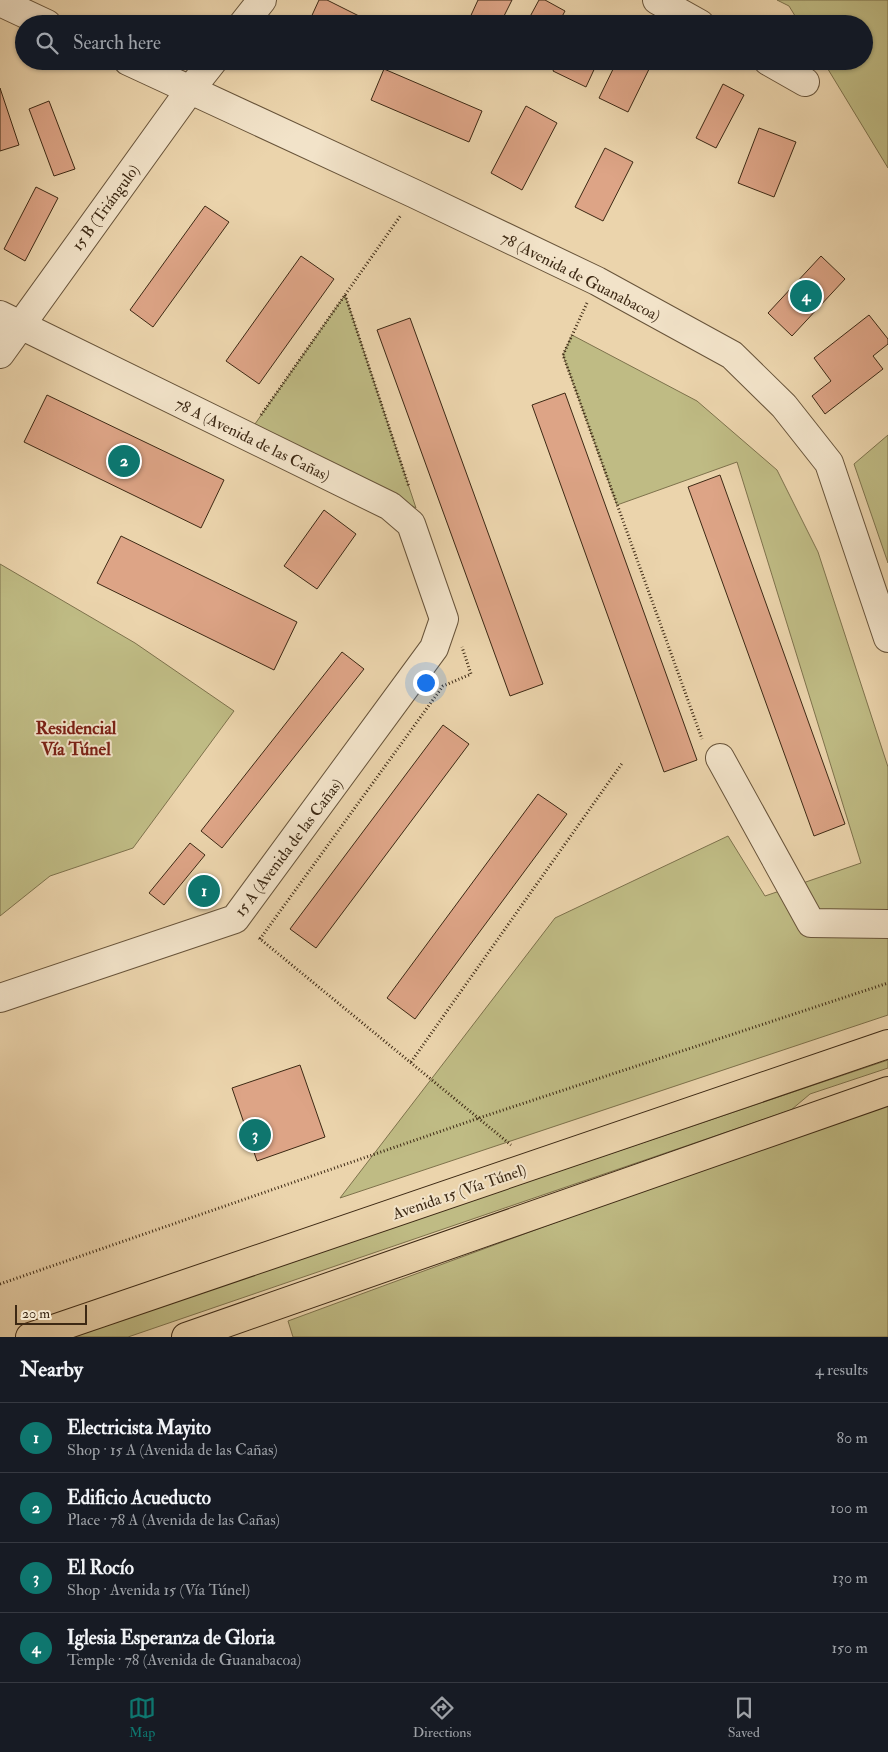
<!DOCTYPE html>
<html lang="en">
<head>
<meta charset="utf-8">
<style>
  :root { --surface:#171b24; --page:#20242c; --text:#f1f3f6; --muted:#9ea1a6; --line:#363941; --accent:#0f766e }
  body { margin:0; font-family:"IM FELL Double Pica",serif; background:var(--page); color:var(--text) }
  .scale { position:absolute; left:15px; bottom:12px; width:72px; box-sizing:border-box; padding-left:5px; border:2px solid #3d2914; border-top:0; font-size:14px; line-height:18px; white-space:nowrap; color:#3d2914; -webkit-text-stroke:4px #f2e3c9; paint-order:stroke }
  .you { position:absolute; left:425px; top:682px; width:18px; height:18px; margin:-12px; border:4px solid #fff; border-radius:50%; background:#1a73e8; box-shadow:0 0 0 8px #1a73e833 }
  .badge { display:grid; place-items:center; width:32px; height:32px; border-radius:50%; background:var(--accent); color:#fff; font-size:16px; font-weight:700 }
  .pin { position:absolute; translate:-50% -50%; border:2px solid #fff; box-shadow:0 1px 5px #0006 }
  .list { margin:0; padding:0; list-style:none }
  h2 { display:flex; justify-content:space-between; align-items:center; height:65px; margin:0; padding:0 20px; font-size:21px }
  h2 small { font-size:16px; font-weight:400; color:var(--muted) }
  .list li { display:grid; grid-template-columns:32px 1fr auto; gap:15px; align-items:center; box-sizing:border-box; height:70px; padding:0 20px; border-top:1px solid var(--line) }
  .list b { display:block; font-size:19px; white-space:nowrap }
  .list p { margin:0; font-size:16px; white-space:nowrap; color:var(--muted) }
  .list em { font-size:16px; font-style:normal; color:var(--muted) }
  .icon { flex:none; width:28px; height:28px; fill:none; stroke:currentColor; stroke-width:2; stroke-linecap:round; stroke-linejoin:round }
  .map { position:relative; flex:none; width:888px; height:1337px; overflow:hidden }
  .search { position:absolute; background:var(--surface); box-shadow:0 1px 4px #0004; left:15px; right:15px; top:15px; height:55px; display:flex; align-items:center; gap:12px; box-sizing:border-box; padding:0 18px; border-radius:28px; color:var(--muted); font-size:19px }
  .sheet { height:345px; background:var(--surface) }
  nav { display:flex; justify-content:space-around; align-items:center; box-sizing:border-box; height:70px; border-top:1px solid var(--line); background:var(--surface); font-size:14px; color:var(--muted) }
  nav a { display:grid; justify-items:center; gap:2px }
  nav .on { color:var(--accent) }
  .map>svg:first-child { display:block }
  .green { fill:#bfbb84; stroke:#7e724c }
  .building { fill:#dda486; stroke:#3d2914 }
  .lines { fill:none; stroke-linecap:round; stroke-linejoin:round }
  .minor-casing { stroke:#68543a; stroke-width:30 }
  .major-casing { stroke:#3d2914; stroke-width:30 }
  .path { stroke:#3d2914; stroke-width:3; stroke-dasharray:1 2.5; stroke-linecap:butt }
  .minor { stroke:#f2e3c9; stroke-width:28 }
  .major { stroke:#ebd4ac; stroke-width:28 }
  .labels { text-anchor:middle; stroke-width:4; stroke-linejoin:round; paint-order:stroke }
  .street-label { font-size:16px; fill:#3d2914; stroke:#f2e3c9 }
  .neighbourhood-label { font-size:18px; font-weight:bold; fill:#7a1f14; stroke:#f2e3c9 }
</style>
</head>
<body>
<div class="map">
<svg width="888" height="1337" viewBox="0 0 888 1337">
  <rect width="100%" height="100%" fill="#ebd4ac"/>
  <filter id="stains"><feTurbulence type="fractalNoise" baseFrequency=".004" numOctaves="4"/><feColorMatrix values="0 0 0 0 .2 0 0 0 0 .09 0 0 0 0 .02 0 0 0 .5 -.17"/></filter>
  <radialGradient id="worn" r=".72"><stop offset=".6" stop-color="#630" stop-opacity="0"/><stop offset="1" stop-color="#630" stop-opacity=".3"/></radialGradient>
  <path class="green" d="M777,0h111v168l-65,-107h41v-37h-64l-11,-18z
    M345,295l71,213 -161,-84z
    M572,335l125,66 80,69 41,82 70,215v248l-548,183 215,-280 173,-82 37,60 96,-33 -124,-401 -120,43 -54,-150z
    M888,435v128l-34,-99z
    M0,564l135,79 99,68 -101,137 -83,28 -50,40z
    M888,1060v8l-78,26 -19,16 -663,227h-61z
    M888,1100v237h-595l-5,-16z"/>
  <path class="building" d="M319,0h8l48,24h-67z
    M478,0h34l-12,24h-33z
    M539,0h6l20,11 -7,13h-32z
    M557,61h41l-12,26 -33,-16z
    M617,61h36l-25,51 -29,-14z
    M384,69l98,42 -13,31 -98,-42z
    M723,84l21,11 -28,53 -20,-10z
    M0,88l19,57 -19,6z
    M49,101l26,68 -21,7 -25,-67z
    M526,106l31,17 -35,67 -31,-17z
    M759,128l37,14 -22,55 -36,-14z
    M605,148l28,14 -30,59 -28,-14z
    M36,187l22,11 -33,63 -21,-12z
    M205,206l24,16 -76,105 -23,-17z
    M301,256l33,23 -75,105 -33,-23z
    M821,256l24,23 -53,57 -24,-23z
    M869,315l19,24v5l-15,12 10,13 -58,45 -13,-18 19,-15 -17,-23z
    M410,318l133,366 -33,12 -133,-366z
    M565,393l132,367 -33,12 -132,-367z
    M47,395l177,85 -23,48 -177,-86z
    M720,475l125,349 -31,12 -126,-349z
    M324,510l32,24 -39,55 -33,-23z
    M121,536l176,86 -23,48 -177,-87z
    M342,652l22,17 -142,179 -21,-17z
    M443,725l26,19 -153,204 -26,-19z
    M538,794l29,20 -152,205 -28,-21z
    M190,843l15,12 -41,50 -15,-12z
    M300,1065l25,72 -68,24 -25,-73z"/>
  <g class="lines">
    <defs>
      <path id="minor" d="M657,0l43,24
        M0,2l47,22
        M243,24l19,-24
        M128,61l287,133 182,87 135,74 52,51 45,57 59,175
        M768,61l37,21
        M0,315l390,191 21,18 33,95 -10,29 -199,271 -235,79
        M0,354l190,-264 23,-29
        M720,758l91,165 77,1"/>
      <path id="major" d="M30,1337l858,-293
        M186,1337l702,-246"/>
    </defs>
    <use href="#minor" class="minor-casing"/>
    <use href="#major" class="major-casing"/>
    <path class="path" d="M345,295l64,192
      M587,303l-24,52 139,384
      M261,415l140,-200
      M259,938l252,207
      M260,939l183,-253 28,-12 -9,-27
      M411,1062l212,-300
      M0,1284l479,-166 409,-135"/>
    <use href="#minor" class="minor"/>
    <use href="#major" class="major"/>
  </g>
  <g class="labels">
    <g class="street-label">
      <text transform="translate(105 207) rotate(-54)" y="6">15 B (Triángulo)</text>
      <text transform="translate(581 276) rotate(27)" y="6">78 (Avenida de Guanabacoa)</text>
      <text transform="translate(253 439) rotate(26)" y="6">78 A (Avenida de las Cañas)</text>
      <text transform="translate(288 847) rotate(-53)" y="6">15 A (Avenida de las Cañas)</text>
      <text transform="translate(459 1191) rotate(-19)" y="6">Avenida 15 (Vía Túnel)</text>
    </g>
    <g class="neighbourhood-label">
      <text x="76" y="734">Residencial<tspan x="76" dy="21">Vía Túnel</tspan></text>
    </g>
  </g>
  <rect width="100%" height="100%" filter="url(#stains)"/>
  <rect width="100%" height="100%" fill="url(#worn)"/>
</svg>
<div class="scale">20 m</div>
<div class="you"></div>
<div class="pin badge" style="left:204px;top:891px">1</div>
<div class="pin badge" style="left:124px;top:461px">2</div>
<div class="pin badge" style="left:255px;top:1135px">3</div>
<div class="pin badge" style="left:806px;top:296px">4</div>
<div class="search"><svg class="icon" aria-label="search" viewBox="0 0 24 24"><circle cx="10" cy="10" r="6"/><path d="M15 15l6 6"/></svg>Search here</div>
</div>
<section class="sheet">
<h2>Nearby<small>4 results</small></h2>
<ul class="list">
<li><span class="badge">1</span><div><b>Electricista Mayito</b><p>Shop · 15 A (Avenida de las Cañas)</p></div><em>80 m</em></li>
<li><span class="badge">2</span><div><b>Edificio Acueducto</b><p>Place · 78 A (Avenida de las Cañas)</p></div><em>100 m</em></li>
<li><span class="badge">3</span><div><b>El Rocío</b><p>Shop · Avenida 15 (Vía Túnel)</p></div><em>130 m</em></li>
<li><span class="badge">4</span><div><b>Iglesia Esperanza de Gloria</b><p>Temple · 78 (Avenida de Guanabacoa)</p></div><em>150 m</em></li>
</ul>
</section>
<nav>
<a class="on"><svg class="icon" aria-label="map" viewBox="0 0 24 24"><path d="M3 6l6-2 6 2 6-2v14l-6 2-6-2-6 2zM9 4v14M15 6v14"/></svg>Map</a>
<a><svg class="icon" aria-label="directions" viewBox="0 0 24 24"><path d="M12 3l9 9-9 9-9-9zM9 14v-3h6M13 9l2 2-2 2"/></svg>Directions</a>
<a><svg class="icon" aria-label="saved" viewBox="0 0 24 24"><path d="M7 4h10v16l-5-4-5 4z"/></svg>Saved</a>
</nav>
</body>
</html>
